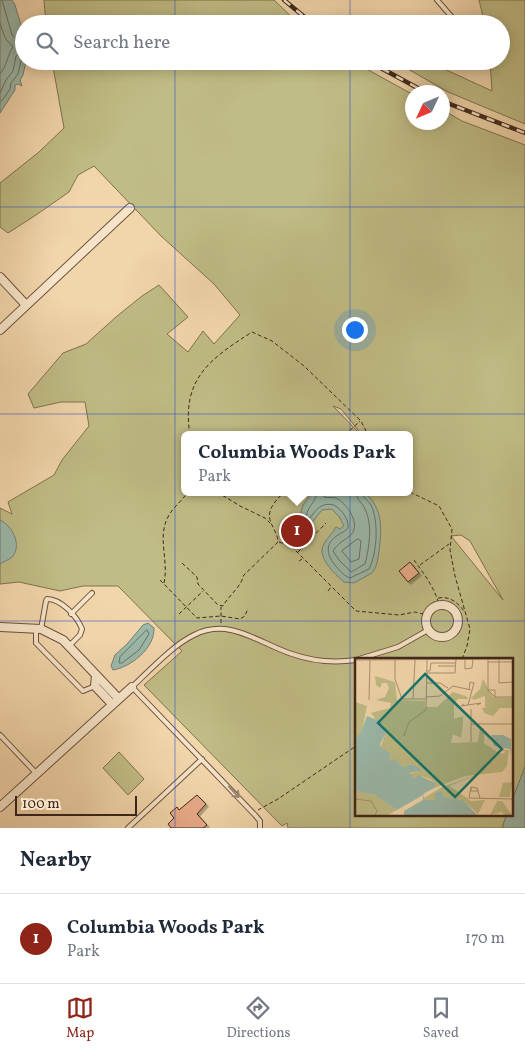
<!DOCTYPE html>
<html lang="en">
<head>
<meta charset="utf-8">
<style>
  :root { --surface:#fff; --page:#f6f6f7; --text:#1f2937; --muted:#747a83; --line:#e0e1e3; --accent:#8f2418 }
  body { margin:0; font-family:Vollkorn,serif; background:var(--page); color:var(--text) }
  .compass { position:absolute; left:405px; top:85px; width:45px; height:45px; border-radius:50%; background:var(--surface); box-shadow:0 2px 12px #0003; rotate:226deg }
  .scale { position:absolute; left:15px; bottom:12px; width:122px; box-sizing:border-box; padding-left:5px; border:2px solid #40271b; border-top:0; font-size:14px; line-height:18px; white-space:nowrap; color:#40271b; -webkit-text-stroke:4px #f7e4c8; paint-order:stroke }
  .you { position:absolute; left:354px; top:329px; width:18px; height:18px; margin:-12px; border:4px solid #fff; border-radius:50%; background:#1a73e8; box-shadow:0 0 0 8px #1a73e833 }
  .badge { display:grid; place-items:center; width:32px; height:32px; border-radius:50%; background:var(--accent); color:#fff; font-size:16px; font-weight:700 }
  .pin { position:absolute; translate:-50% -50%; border:2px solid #fff; box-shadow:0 1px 5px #0006 }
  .popup { position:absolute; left:181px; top:431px; width:232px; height:65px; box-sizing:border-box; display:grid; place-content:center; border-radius:8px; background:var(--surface); filter:drop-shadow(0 1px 4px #0005); font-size:16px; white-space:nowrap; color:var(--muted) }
  .popup b { font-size:19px; color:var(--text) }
  .popup::after { content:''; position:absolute; left:50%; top:100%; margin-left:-10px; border:10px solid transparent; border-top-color:var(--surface) }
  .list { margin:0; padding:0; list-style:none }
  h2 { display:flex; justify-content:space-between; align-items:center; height:65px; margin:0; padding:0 20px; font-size:21px }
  h2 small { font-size:16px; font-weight:400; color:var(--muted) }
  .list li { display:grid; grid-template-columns:32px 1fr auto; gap:15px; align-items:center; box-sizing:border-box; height:90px; padding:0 20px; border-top:1px solid var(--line) }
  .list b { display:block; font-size:19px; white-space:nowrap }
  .list p { margin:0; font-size:16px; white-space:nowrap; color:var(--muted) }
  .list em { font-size:16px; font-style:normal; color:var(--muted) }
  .icon { flex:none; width:28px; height:28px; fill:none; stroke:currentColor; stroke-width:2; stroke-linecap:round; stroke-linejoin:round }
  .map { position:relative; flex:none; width:525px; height:828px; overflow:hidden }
  .search { position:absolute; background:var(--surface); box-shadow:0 2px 12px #0003; left:15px; right:15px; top:15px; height:55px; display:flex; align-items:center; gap:12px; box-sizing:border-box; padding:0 18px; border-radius:28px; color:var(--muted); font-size:19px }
  .sheet { height:155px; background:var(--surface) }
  nav { display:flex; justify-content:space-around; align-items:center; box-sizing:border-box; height:70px; border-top:1px solid var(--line); background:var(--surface); font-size:14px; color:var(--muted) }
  nav a { display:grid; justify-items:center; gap:2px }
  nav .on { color:var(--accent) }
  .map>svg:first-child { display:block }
  .green { fill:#c0bc85; stroke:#807250; fill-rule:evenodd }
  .water { fill:#9bb9aa; stroke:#777f71 }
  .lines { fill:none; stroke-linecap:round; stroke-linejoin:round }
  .shore { stroke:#6e7062; stroke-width:1 }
  .building { fill:#e9ac8a; stroke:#40271b; filter:url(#shadow) }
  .lane-casing { stroke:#6c533f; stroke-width:6 }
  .street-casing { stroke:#6c533f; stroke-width:10 }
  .path { stroke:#40271b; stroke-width:1; stroke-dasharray:4 2.5; stroke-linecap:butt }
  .lane { stroke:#f7e4c8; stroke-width:4 }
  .street { stroke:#f7e4c8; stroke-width:8 }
  .rail-casing { stroke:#40271b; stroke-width:4.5 }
  .rail { stroke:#f7e4c8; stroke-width:2.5; stroke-dasharray:8; stroke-linecap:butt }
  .oneway { stroke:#9c8672 }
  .grid { fill:none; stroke:#1d4ed8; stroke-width:1; stroke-opacity:0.55 }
  .inset-road { fill:none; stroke:#ab9071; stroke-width:1 }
  .view { fill:#0f766e; fill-opacity:0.15; stroke:#0f766e; stroke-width:2.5 }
  .inset-edge { fill:none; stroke:#40271b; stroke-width:2.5 }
</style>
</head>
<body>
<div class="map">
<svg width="525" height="828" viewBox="0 0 525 828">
  <defs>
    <filter id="shadow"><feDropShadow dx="2.5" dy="2.5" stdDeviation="0" flood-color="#0004"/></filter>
  </defs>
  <rect width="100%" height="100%" fill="#f2d6ab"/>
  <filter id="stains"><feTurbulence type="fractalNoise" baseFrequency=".004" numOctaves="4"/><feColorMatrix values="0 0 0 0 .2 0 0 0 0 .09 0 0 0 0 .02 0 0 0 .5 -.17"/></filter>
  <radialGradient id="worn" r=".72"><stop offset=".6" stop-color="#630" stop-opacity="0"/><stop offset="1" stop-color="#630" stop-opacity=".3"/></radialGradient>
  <path class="green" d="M44,0h230l25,24h-253z
    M479,0h46v124l-77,-32 -54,-31h33l65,30 -2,-30h11v-37h-16z
    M52,61h300l60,33v28h30l1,-12 19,11 63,24v622l-14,36v-144h-155v155h151l-4,11v3h-215l-1,-5 -5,3 -138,-141 38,-34 -64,-65h-35l-23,5 -41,-9 -19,2v-76l12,6 -4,-12 46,-27 8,-15 27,-34 -4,-24h-24l-27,6 -6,-14 35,-41 23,-9 30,-27 26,-21 17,-11 29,32 -21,17 21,18 15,-21 11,13 26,-29 -26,-31 -53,-48 -67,-70 -16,9 -9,17 -33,23 -28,18 -8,-6v-44l39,-31 25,-24zM333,406l8,3 21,26h48v57h-226v-57h177zM461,535l9,6 33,59 -52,-64z
    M119,752l25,27 -16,16 -25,-27z"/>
  <path class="water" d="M0,0h12l3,5 9,30v26h2l-3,14 -3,5 2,6 -4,-2 -3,1v5l-15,23z
    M313,492h52c18,18 17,35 14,59 -1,8 -2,16 -7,22l-18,10 -10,-1c-9,-8 -28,-25 -20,-38 3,-6 9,-11 12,-17l4,2 4,-3 -4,-8 -8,-9 -10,1 -12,15h-8l-8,-6h5l4,-14z
    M0,520c13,6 23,27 11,38 -3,2 -8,4 -11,6z
    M148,623l6,5c1,20 -23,39 -41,42l-2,-4 4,-11 12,-11 16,-19z
    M525,767v61h-22v-3l4,-11h4v-11z"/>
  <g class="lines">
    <path class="shore" d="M2,0l10,35 5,5 7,1
      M0,23l5,15 8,9c-6,9 -6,19 -13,27
      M0,93l6,-13 7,-9 3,-15 8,-6
      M0,102l4,-4 6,-9 1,-6 7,-9 3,-13 3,-4
      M317,492c-1,10 -10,15 -11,25l3,2c8,-10 12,-17 25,-14 8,5 15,14 14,23 -3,4 -6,4 -10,7 -13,8 -12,19 -3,30 4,5 9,11 15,13l19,-9c8,-15 10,-48 2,-64 -3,-5 -8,-6 -9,-13
      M323,492l1,5c4,1 8,0 12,1 10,5 23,23 17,34 -4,7 -13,8 -20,19l6,9 12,12 14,-8c4,-16 8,-39 0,-55 -3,-7 -8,-8 -9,-17
      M358,539l3,2 -2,18 -8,3 -9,-11z
      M147,630l2,4 -10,16 -17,13h-3l1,-6z"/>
  </g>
  <path class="building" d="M410,562l9,11 -11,9 -9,-11z
    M197,795l9,9 -9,10 10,11 -4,3h-32l-3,-4 6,-6 -4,-5 7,-6 2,3z"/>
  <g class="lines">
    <defs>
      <path id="lane" d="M437,0l21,24
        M71,614l21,-21
        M36,629v14l47,48 12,-5
        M41,629l5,-28 1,-2c14,0 30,17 35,30l-2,6 -11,11
        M359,659l39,-12 30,-17
        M0,735l36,38
        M128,828l74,-69
        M260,828v-7l-5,-6 -123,-128c17,-16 41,-42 62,-52 36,-18 64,8 98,19 20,7 43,9 64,6"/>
      <path id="street" d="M0,277l26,28
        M0,330l130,-122
        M426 621a16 16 0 1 1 32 0a16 16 0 1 1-32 0Z
        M0,627l41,2 22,11 55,58
        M96,675l-1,11 17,18
        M0,807l132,-120"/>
    </defs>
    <use href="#lane" class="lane-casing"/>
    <use href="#street" class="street-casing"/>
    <path class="path" d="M190,435c-9,-56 20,-76 62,-103l20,9 32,25 57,55 7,14
      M345,435l15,-14
      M217,492l23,14 25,12 5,5
      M410,492l29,14 13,23 -2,21 5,26 15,53 -3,17 -5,13
      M279,542l13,5 64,64 43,4 16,-3 12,3
      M298,552l28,-29
      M414,560c10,14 21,28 25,45
      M299,561l3,-2
      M182,563l15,14 1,7 20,21 5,1c6,-11 19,-20 20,-30l35,-34c0,-6 -3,-10 -5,-15 -9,-16 1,-24 11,-35
      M420,565l29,-21
      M160,580l37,38 24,-2 19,3 5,-3 3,-8
      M164,583c5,-22 -7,-46 4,-66 5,-10 14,-16 20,-25
      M328,591l3,-4
      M438,598c12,-2 19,4 26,13
      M179,614l24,-23
      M221,623v-16
      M258,810l20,-11 78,-53"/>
    <use href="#lane" class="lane"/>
    <use href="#street" class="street"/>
    <defs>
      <path id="rail" d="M284,0l29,24
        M368,61l57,31
        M442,101l83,32"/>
    </defs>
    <use href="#rail" class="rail-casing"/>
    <use href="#rail" class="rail"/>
  </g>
  <defs><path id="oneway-shaft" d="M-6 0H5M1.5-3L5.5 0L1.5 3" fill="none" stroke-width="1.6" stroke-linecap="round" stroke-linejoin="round" transform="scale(1.25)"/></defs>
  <use class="oneway" href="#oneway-shaft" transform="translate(234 792) rotate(47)"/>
  <path class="grid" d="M175,0v24M350,0v24M175,61v767M350,61v767M0,207h525M0,414h525M0,621h525"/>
  <g transform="translate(355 658)">
    <rect width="158" height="158" fill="#f2d6ab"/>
    <path d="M20,18l20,6 2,18 28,1v6h12l16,-15 13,4 2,3h-10l-4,5v15l9,-3v7l-2,15 -8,-4 -2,9 27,-1 2,-14h4v15l16,11 7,-2 -7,-2h9l-2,16 -5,6 -37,4 -31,12 2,-5 -6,-4 -9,-3 -6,3 -7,-5 15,-4 -11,-6 -10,3 -6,-6h-7l2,-8 -11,-5 6,-15 -15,-20 19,-5 1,-5 -15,-3 9,-3 4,-9 -2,-5h-5l-2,5 -4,-3zM128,21l10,18 19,1v10h-12l-7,8 -9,-3 -2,-5h3v-12l-11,4 -3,-2 9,-9zM0,44l12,4 -5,26 -7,7zM118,118l-23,10 21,15 14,-1 -7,14 -15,-14 -19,-3 -2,-7 -7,3v7h-10l-1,-2 18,-11zM157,124l-2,15h-11l4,-14zM0,133l20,4 22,15 -9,5h-33zM142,143h5l10,14h-8l-2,-3 -12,3z" fill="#c0bc85"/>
    <path d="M12,58l13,5 6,12 -6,11 1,4 10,5 -2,8 6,-2 7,8 10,-3 12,6 -15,3 6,6 3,-4 18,8 -2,5 -11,6 2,6h10v-7l7,-3 2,7 19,3 14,15h-73v-4l19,-11v-5l-26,15 -22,-15 -20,-4v-52l6,-7zM136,77h12l8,4v18l-1,-8 -16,-3z" fill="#9bb9aa"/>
    <path class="inset-road" d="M110,1v10l7,-1 1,-9M133,1v31l7,7v-7h-7M144,1v24l14,-1M0,2l158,-1M40,2v19l7,20h24M133,4h25M83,8h18M72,13h3l1,-8h25M72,15h28l1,-14M72,25h13l8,5M71,39l14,-1 13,-10 18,4M140,39h18M58,41l2,-39M14,42l1,-40M109,46l-3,2 20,-3 -4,2M113,47l6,-22 -4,-1 -1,7M116,66h42M50,74l-1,4 5,-14 17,-12 1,-50M116,84v-33M116,129l-2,11 44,1M122,130l1,3h-7v-4l6,1 3,10M0,141l16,2 6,10 -2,4"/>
    <path class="view" d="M70,16l77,75 -47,48 -77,-74z"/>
    <rect width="158" height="158" class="inset-edge"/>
  </g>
  <rect width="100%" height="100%" filter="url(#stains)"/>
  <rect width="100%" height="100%" fill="url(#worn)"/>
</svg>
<svg class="compass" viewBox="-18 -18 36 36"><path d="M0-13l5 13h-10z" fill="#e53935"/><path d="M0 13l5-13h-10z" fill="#747a83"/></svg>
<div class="scale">100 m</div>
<div class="you"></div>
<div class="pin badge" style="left:297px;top:531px">1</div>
<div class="popup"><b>Columbia Woods Park</b>Park</div>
<div class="search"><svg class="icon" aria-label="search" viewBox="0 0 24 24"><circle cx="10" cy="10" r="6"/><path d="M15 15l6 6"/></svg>Search here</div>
</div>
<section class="sheet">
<h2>Nearby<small></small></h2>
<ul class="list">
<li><span class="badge">1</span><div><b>Columbia Woods Park</b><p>Park</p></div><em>170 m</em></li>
</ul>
</section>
<nav>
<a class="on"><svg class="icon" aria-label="map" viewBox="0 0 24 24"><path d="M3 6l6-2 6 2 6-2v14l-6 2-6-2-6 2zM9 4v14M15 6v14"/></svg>Map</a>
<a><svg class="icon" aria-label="directions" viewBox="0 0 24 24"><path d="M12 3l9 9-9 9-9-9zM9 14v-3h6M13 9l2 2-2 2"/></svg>Directions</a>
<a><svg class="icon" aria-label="saved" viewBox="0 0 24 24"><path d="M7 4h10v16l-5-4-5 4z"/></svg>Saved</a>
</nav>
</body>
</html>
